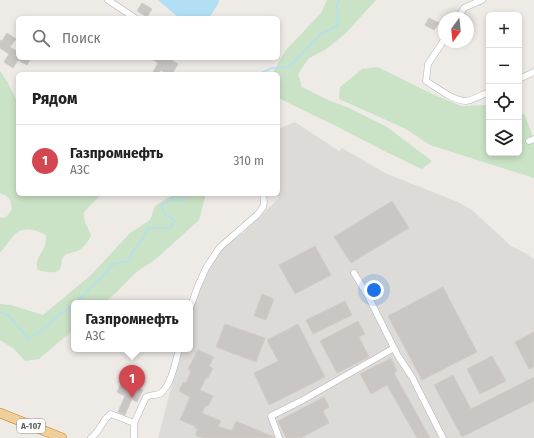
<!DOCTYPE html>
<html lang="ru">
<head>
<meta charset="utf-8">
<style>
  :root { --surface:#fff; --page:#f6f6f6; --text:#222; --muted:#767676; --line:#e0e0e0; --accent:#d34850 }
  body { margin:0; font-family:"Fira Sans Condensed",sans-serif; background:var(--page); color:var(--text) }
  .controls { position:absolute; right:12px; top:12px; display:grid; overflow:hidden; border-radius:6px; box-shadow:0 2px 6px #0003 }
  .controls button { width:36px; height:36px; display:grid; place-items:center; padding:0; border:0; border-bottom:1px solid var(--line); background:var(--surface); color:var(--text); font:20px sans-serif }
  .compass { position:absolute; left:438px; top:12px; width:36px; height:36px; border-radius:50%; background:var(--surface); box-shadow:0 2px 6px #0003; rotate:195deg }
  .you { position:absolute; left:374px; top:290px; width:14px; height:14px; margin:-10px; border:3px solid #fff; border-radius:50%; background:#1a73e8; box-shadow:0 0 0 6px #1a73e833 }
  .badge { display:grid; place-items:center; width:26px; height:26px; border-radius:50%; background:var(--accent); color:#fff; font-size:13px; font-weight:700 }
  .pin { position:absolute; translate:-50% -33px; filter:drop-shadow(0 1px 2px #0008) }
  .pin::after { content:''; position:absolute; top:21px; width:14px; height:12px; background:inherit; clip-path:polygon(0 0,100% 0,50% 100%) }
  .popup { position:absolute; left:71px; top:300px; width:122px; height:52px; box-sizing:border-box; display:grid; place-content:center; border-radius:6px; background:var(--surface); filter:drop-shadow(0 1px 3px #0005); font-size:13px; white-space:nowrap; color:var(--muted) }
  .popup b { font-size:15px; color:var(--text) }
  .popup::after { content:''; position:absolute; left:50%; top:100%; margin-left:-8px; border:8px solid transparent; border-top-color:var(--surface) }
  .list { margin:0; padding:0; list-style:none }
  h2 { display:flex; justify-content:space-between; align-items:center; height:52px; margin:0; padding:0 16px; font-size:17px }
  h2 small { font-size:13px; font-weight:400; color:var(--muted) }
  .list li { display:grid; grid-template-columns:26px 1fr auto; gap:12px; align-items:center; box-sizing:border-box; height:72px; padding:0 16px; border-top:1px solid var(--line) }
  .list b { display:block; font-size:15px; white-space:nowrap }
  .list p { margin:0; font-size:13px; white-space:nowrap; color:var(--muted) }
  .list em { font-size:13px; font-style:normal; color:var(--muted) }
  .icon { flex:none; width:22px; height:22px; fill:none; stroke:currentColor; stroke-width:2; stroke-linecap:round; stroke-linejoin:round }
  .map { position:relative; flex:none; width:534px; height:438px; overflow:hidden }
  .search { position:absolute; background:var(--surface); box-shadow:0 2px 6px #0003; left:16px; top:16px; width:264px; height:44px; display:flex; align-items:center; gap:10px; box-sizing:border-box; padding:0 14px; border-radius:6px; color:var(--muted); font-size:15px }
  .panel { position:absolute; background:var(--surface); box-shadow:0 2px 6px #0003; left:16px; top:72px; width:264px; height:124px; border-radius:6px }
  .map>svg:first-child { display:block }
  .industrial { fill:#dddbd8 }
  .green { fill:#cae2c6 }
  .water { fill:#b1e0f4 }
  .lines { fill:none; stroke-linecap:round; stroke-linejoin:round }
  .stream { stroke:#b1e0f4; stroke-width:1.5 }
  .building { fill:#cac6c3; stroke:#d2ccc5 }
  .minor-casing { stroke:#b1b4b7; stroke-width:7 }
  .highway-casing { stroke:#d7831e; stroke-width:10 }
  .minor { stroke:#fff; stroke-width:6 }
  .highway { stroke:#efcf9c; stroke-width:9 }
  .labels { text-anchor:middle; stroke-width:3.5; stroke-linejoin:round; paint-order:stroke }
  .shield { fill:#fff; stroke:#8e9193; stroke-width:1 }
  .shield-label { font-size:9px; font-weight:bold; fill:#5e6265 }
</style>
</head>
<body>
<div class="map">
<svg width="534" height="438" viewBox="0 0 534 438">
  <rect width="100%" height="100%" fill="#eeebe7"/>
  <path class="industrial" d="M295,122l44,29 3,-3 43,25 73,29 14,8 39,36 16,8 7,5v179h-376l23,-89h9v-34l3,-11 7,-18 10,-19 11,-18 22,-16 36,-35 -3,-4h2v-65z"/>
  <path class="green" d="M327,0h49l-31,34 -20,16 -16,8 -11,16 4,13 26,13 21,8 38,19 45,34 -10,8 -36,-17 -48,-25 -60,-29v-24h-6l14,-24 35,-37z
    M378,67l52,26 31,13 28,-1v48h30v-41l6,3 9,25v38l-104,-33 -26,-17 -65,-29 1,-12 22,-18z
    M0,71l8,12 8,16 2,2v93h84c-4,4 -17,16 -18,19 -2,7 5,16 7,22 -3,8 -9,15 -17,17 -2,1 -5,1 -7,2 -12,5 5,25 -29,16 -4,-9 2,-14 6,-22 2,-4 2,-8 2,-13 -9,-5 -23,-9 -31,-1 -6,6 -9,13 -15,18v-35l4,1 4,-3 4,-6c-2,-10 -2,-13 -12,-16z
    M174,194h32l-7,26 -43,39 -21,14 -18,19 -13,11h-30v26l-35,30 -14,2 -11,-12 -14,-9v-36l11,1 32,10 48,-40 39,-42 20,-13 5,-14z"/>
  <path class="water" d="M158,0h61l-1,4 -9,14h-30z"/>
  <g class="lines">
    <path class="stream" d="M259,74l13,-6 17,-1 32,-33 16,-8v-21l2,-5
      M76,303l15,-16 13,-12 9,-11 16,-3 3,-9 10,-12 6,-12h22l5,-8 -10,-5 -3,-10 10,-6 9,3 9,-8
      M0,312l7,2 22,25 20,-14 11,-11 14,-10"/>
  </g>
  <path class="building" d="M142,3l10,6 -5,8 -10,-6z
    M429,18l10,5 -5,7 -9,-5z
    M7,33l9,6 -6,8 8,5v6h13l-4,7 -9,-5 -5,8 -9,-6 5,-8 -9,-6v-8l2,1z
    M151,58h17l10,6 -6,10h-4l-7,-4 -3,4h-6l6,-11z
    M392,201l17,27 -58,35 -17,-26z
    M315,246l16,29 -36,19 -16,-29z
    M443,287l34,65 -55,28 -34,-64z
    M262,294l12,5 -8,21 -12,-4z
    M345,301l7,14 -39,19 -7,-14z
    M358,321l7,13 -6,3 10,20 -32,16 -17,-32z
    M225,324l40,14 -9,24 -40,-15z
    M298,324l27,53 -56,28 -15,-32 24,-12 -11,-21z
    M534,332v35l-5,2 -14,-27z
    M198,350l16,7 -5,9 4,2 -5,10h-2l-6,12 13,6 -5,10 -2,-1 -4,8 19,8 -3,5 14,5 4,-10 38,16v1h-71l-8,-3 3,-6 -3,-1v-2l-15,-6 10,-23 -11,-6 4,-9 3,1 5,-12 -3,-2z
    M492,356l14,25 -26,13 -13,-25z
    M391,358l6,13 -3,2 36,65h-13l-30,-53 -16,9 -11,-20z
    M453,375l18,34 63,-32v24l-72,36 -28,-52z
    M122,381l21,9 -6,12 -5,-3 -7,16 -7,-3 7,-16 -8,-4z
    M324,397l5,10 -6,4 6,12 -28,15h-15l-8,-17z"/>
  <g class="lines">
    <defs>
      <path id="minor" d="M108,0l27,18
        M458,18l6,-10 18,-8
        M444,40l-16,24 -2,17c10,6 27,20 40,20 5,0 18,-7 23,-9
        M519,79l15,-7
        M529,141l5,-2
        M354,273l14,23 30,60 14,21 31,61
        M190,308l8,-22 8,-18 13,-20 38,-33 6,-8 1,-5 -1,-8
        M134,423l12,-26c5,-3 11,-1 15,-4 11,-10 14,-30 18,-44
        M91,438c9,-6 12,-20 20,-24l23,9v15
        M279,438l-8,-22 30,-15 93,-53"/>
      <path id="highway" d="M0,413l62,25"/>
    </defs>
    <use href="#minor" class="minor-casing"/>
    <use href="#highway" class="highway-casing"/>
    <use href="#minor" class="minor"/>
    <use href="#highway" class="highway"/>
  </g>
  <g class="labels">
    <rect class="shield" x="17" y="419" width="28" height="14" rx="3"/>
    <g class="shield-label">
      <text x="31" y="429">А-107</text>
    </g>
  </g>
</svg>
<div class="controls">
<button>+</button>
<button>−</button>
<button><svg class="icon" aria-label="locate" viewBox="0 0 24 24"><circle cx="12" cy="12" r="6"/><path d="M12 2v4M12 18v4M2 12h4M18 12h4"/></svg></button>
<button><svg class="icon" aria-label="layers" viewBox="0 0 24 24"><path d="M12 4l9 5-9 5-9-5zM3 14l9 5 9-5"/></svg></button>
</div>
<svg class="compass" viewBox="-18 -18 36 36"><path d="M0-13l5 13h-10z" fill="#e53935"/><path d="M0 13l5-13h-10z" fill="#767676"/></svg>
<div class="you"></div>
<div class="pin badge" style="left:132px;top:398px">1</div>
<div class="popup"><b>Газпромнефть</b>АЗС</div>
<div class="search"><svg class="icon" aria-label="search" viewBox="0 0 24 24"><circle cx="10" cy="10" r="6"/><path d="M15 15l6 6"/></svg>Поиск</div>
<section class="panel">
<h2>Рядом<small></small></h2>
<ul class="list">
<li><span class="badge">1</span><div><b>Газпромнефть</b><p>АЗС</p></div><em>310 m</em></li>
</ul>
</section>
</div>
</body>
</html>
